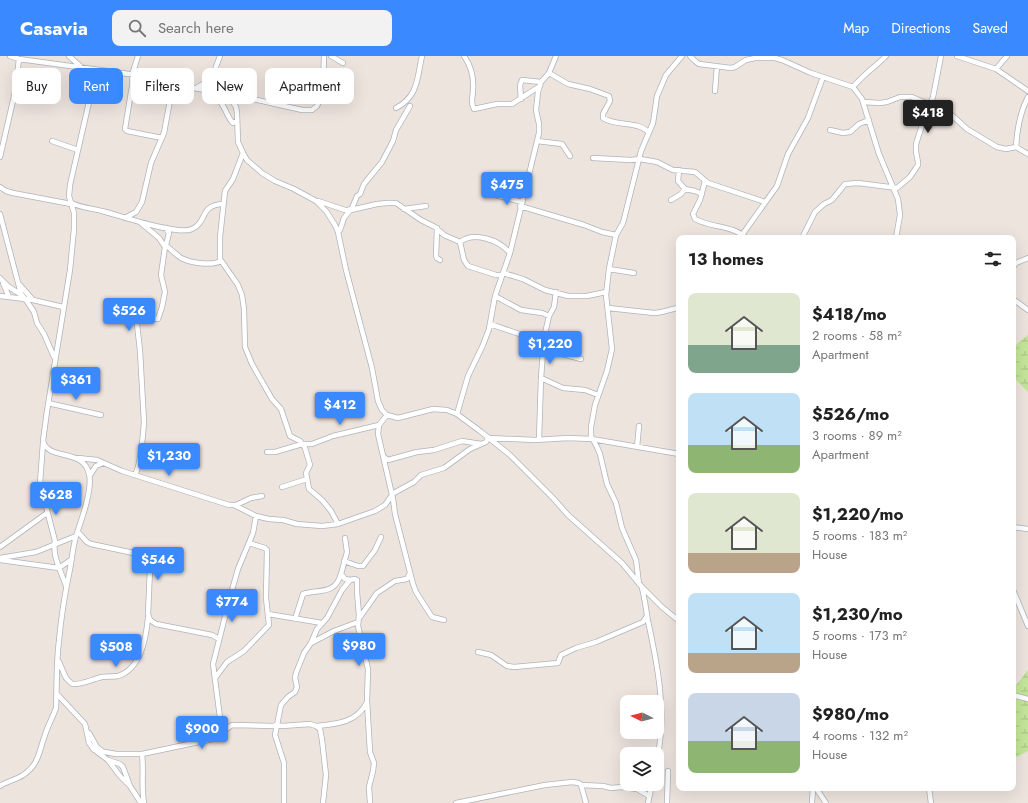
<!DOCTYPE html>
<html lang="en">
<head>
<meta charset="utf-8">
<style>
	:root { --surface:#fff; --page:#f2f2f2; --text:#222; --muted:#767676; --accent:#3b89ff }
	body { margin:0; font-family:Jost,sans-serif; background:var(--page); color:var(--text); height:100vh; display:flex; flex-direction:column; font-size:15px; white-space:nowrap }
	* { box-sizing:border-box; margin:0 }
	p { font-size:13px; color:var(--muted) }
	.icon { flex:none; width:22px; height:22px; fill:none; stroke:currentColor; stroke-width:2; stroke-linecap:round; stroke-linejoin:round }
	.map { position:relative; flex:1; overflow:hidden }
	.details { position:absolute; left:676px; top:179px; width:340px; height:556px; display:flex; flex-direction:column; background:var(--surface); border-radius:8px; box-shadow:0 4px 16px #0002 }
	.details>* { flex:none }
	.hud { position:absolute; left:12px; top:12px; width:380px; height:36px; display:flex; gap:8px }
	.needle { width:26px; rotate:276deg }
	.fabs { position:absolute; left:620px; top:639px; display:grid; gap:8px }
	.fabs a { display:grid; place-items:center; width:44px; height:44px; border-radius:8px; background:var(--surface); box-shadow:0 4px 16px #0002; font-size:20px }
	.price { position:absolute; translate:-50% -34px; padding:0 9px; border-radius:4px; background:var(--accent); color:#fff; font-size:13px; line-height:26px; filter:drop-shadow(0 1px 2px #0008) }
	.price::after { content:''; position:absolute; left:50%; top:24px; width:12px; height:9px; margin-left:-6px; background:inherit; clip-path:polygon(0 0,100% 0,50% 100%) }
	.price.on { background:#222; color:#fff }
	ul { padding:0; list-style:none }
	li { display:flex; align-items:center; gap:12px; height:100px; padding:0 12px }
	li span { display:grid; place-items:center; flex:none; width:112px; height:80px; border-radius:8px; color:#555 }
	li>.icon { margin-inline-start:auto }
	span .icon { width:48px; height:48px; fill:#fffc; stroke-width:1 }
	li b { font-size:17px }
	h2 { display:flex; justify-content:space-between; align-items:center; height:48px; padding:0 12px; font-size:17px }
	.pill { padding:0 14px; border-radius:8px; background:var(--surface); box-shadow:0 4px 16px #0002; font-size:14px; line-height:36px }
	.pill.on { background:var(--accent); color:#fff }
	header { display:flex; align-items:center; gap:24px; box-sizing:border-box; height:56px; padding:0 20px; background:var(--accent); color:#fff }
	header strong { font-size:19px }
	nav { display:flex; gap:22px; margin-inline-start:auto; font-size:14px }
	.search { width:280px; height:36px; background:var(--page); display:flex; align-items:center; gap:10px; box-sizing:border-box; padding:0 14px; border-radius:8px; color:var(--muted); font-size:15px }
	.map>svg:first-child { display:block }
</style>
</head>
<body>
<header>
<strong>Casavia</strong>
<div class="search"><svg class="icon" aria-label="search" viewBox="0 0 24 24"><circle cx="10" cy="10" r="6"/><path d="M15 15l6 6"/></svg>Search here</div>
<nav><a>Map</a><a>Directions</a><a>Saved</a></nav>
</header>
<div class="map">
<svg width="1028" height="747" viewBox="0 0 1028 747">
	<defs>
		<pattern id="wetland-marsh" width="20" height="14" patternUnits="userSpaceOnUse"><rect width="20" height="14" fill="#c4e69a"/><path d="M1 5h8M5 5V1M11 12h8M15 12V8" fill="none" stroke="#a9c585"/></pattern>
	</defs>
	<rect width="100%" height="100%" fill="#eee4de"/>
	<path fill="url(#wetland-marsh)" d="M1028,279V336L1013,321V291Z
		M1028,614V695L1013,703V633Z"/>
	<g fill="none" stroke-linecap="round" stroke-linejoin="round">
		<g stroke="#aeb4bc" stroke-width="6">
			<path id="street" d="M10,0L19,3L151,21L173,28L215,36L231,43L236,51L237,57L238,86L243,97L247,104L262,117L275,125L294,133L316,145L326,155L335,169L338,176L346,214L372,312L378,345L382,354L387,359L398,362L433,353L447,354L457,358L480,375L510,399L553,442L568,459L622,507L642,531L662,551L679,565
				M69,0L80,10
				M138,0L132,19V30L125,73L127,75L162,82
				M331,0L343,7
				M464,0C471,10 474,22 473,34C473,41 470,47 474,53L497,48H512L540,30
				M690,0L695,5L699,8L731,12L735,11L746,4L755,2H775L782,4L811,17L853,31L862,43L879,98L898,143L900,159L896,182
				M957,0L996,13L1028,35
				M996,13L1007,0
				M549,17L568,28L590,33L609,40L610,45L603,58V62C617,71 638,64 649,77
				M853,31C863,19 875,11 886,0
				M196,32L203,28L214,16
				M715,35L717,10
				M215,36C209,25 216,11 220,0
				M216,36C216,43 220,44 223,50C227,56 228,62 233,67L237,65
				M227,40L253,43L302,54H312L317,50L322,38L323,30L324,0
				M521,43L520,29L522,24L541,26
				M863,46L880,47L887,46L900,41H912L930,49L945,53L967,73L997,91L1006,93L1016,91L1028,98
				M396,52C419,40 417,21 422,0
				M830,74L843,77L850,76L859,68L869,64
				M52,85L78,94
				M537,85L562,88L570,100
				M1016,91C1017,74 1020,56 1028,41
				M243,97L233,123L225,135L220,181V203L238,229L242,239L244,253L245,291L252,308L272,343L281,353L290,380L300,385L305,392L310,409L306,417L309,433L322,444L331,455L338,468
				M0,101L15,36L19,3
				M593,102L631,104L640,103L657,106L673,114L695,116L708,127L765,146
				M679,114L678,125L685,133
				M705,125L700,144L693,158L695,163C711,172 733,169 746,182
				M0,131L6,135L13,137L71,148
				M495,139L522,146
				M671,144L681,138L685,133L695,135L702,138
				M318,145L345,154H348L352,152
				M70,146C79,152 92,152 102,155C119,159 178,180 192,173C208,166 199,149 223,148
				M520,150L584,169L602,176L616,179
				M404,153L426,150
				M351,154L377,148L387,147H396L421,164L435,171L444,179L460,186
				M0,158L21,238L26,244L34,256L37,267L44,278L54,301
				M125,162L136,156L142,146L151,107L164,77L173,28
				M165,172L169,177L166,189
				M437,172L436,200L437,202L440,204
				M338,176L340,174L344,162L352,152L357,140L360,138L364,128L382,106L393,85L396,74L410,50
				M742,179L777,130L788,98L808,62L823,21
				M802,182L815,156L824,148L832,144L845,128L858,127L897,132L910,121L918,109V106L916,96V88L922,69L933,41L941,0
				M460,186L464,204L468,210L496,219H502
				M460,186C474,175 499,184 510,197
				M164,188C170,192 175,198 181,202C191,207 211,210 221,205
				M1013,211L1016,207L1028,202
				M609,213L634,217
				M503,217L523,223L545,234L568,240H587L606,236
				M0,222L9,231L20,238
				M3,227L9,241
				M19,228L33,244
				M0,240L33,244L63,251
				M495,240L521,254L542,257L549,260
				M1013,243L1028,254
				M608,252L654,257C663,257 670,253 679,252
				M490,268L543,286
				M544,293L581,303
				M541,322L563,332L585,334L598,339
				M48,347L101,359
				M457,358L468,320L483,289L489,273L495,240L510,197L539,77V68L536,54L538,36L541,26L549,17L556,0
				M387,359L379,369L378,378L393,443L395,458L413,528L416,536L432,561L444,564
				M539,383L541,322L544,282L549,260L554,251L556,236
				M43,387L40,427L55,485C52,500 61,515 66,530
				M637,391L639,370
				M267,396H275L302,388H312L333,380L379,369
				M384,401L388,404L417,396L434,394L462,385L481,388
				M78,402L97,404L122,415L229,449H236L251,442L262,440
				M90,419L96,410L103,407
				M135,419C141,408 143,379 144,366L140,295L136,259L137,257H141L146,262L158,263L162,251L165,236L161,219L165,191L159,182L141,167
				M282,431L307,423
				M392,438L414,426L421,419L444,412L470,393L486,386L488,382L535,384L568,382L592,383L679,398
				M234,449L256,460L269,463L283,464L297,468L322,470L338,468L375,455L385,449L392,439
				M1013,471L1028,473
				M78,476L87,486L91,488L143,499C148,503 149,507 150,513L148,558L150,564L156,568L212,579L219,583
				M345,482L347,496L341,518L345,523L350,524L355,523L357,524V536L359,559L358,570L368,613L367,645L370,696L374,707L373,715L369,731L370,747
				M0,491L47,457
				M0,502L36,496L76,480
				M0,504L59,512L72,503
				M344,505L358,510H363L375,494L381,481
				M639,528L636,504L622,472L616,447L607,428L600,398L597,391L591,380V371L595,349L607,315L612,293L606,239L609,213L616,179L623,167L641,95L653,67L657,40L666,19L682,0
				M642,532C645,543 646,554 648,565C658,611 667,657 657,704
				M1013,534L1028,570
				M268,558L322,567
				M360,561L377,537L395,525L407,523L410,517
				M295,563L303,538C320,533 335,539 341,518
				M311,587L334,575L358,566
				M478,596L491,599L507,610L514,611L558,607L561,599L576,592L596,586L643,566L647,560
				M59,606L66,622L72,628C83,629 92,623 102,621C107,620 113,621 118,620C141,613 146,582 148,562
				M215,622L227,606L244,595L269,569L266,542L267,494L265,492L249,487
				M57,638L85,668L89,687L94,694L116,698H142L213,683L232,669L273,670L276,669L282,670L310,668L316,670L320,673L322,684L326,719L323,747
				M1013,639L1028,643
				M316,670C336,668 357,667 367,646
				M89,677L97,691L102,695
				M222,677L213,608L230,541L238,513L253,477L256,460
				M96,695L108,704L120,708L123,711L130,730L141,747
				M142,698C144,714 141,730 144,747
				M108,704L120,720L129,729
				M581,729L603,730L611,732L622,731L637,733L649,740
				M0,730C7,725 16,724 23,719C39,709 39,695 45,679C48,669 53,661 56,652C57,630 56,607 59,585C61,561 65,537 70,513C72,502 73,491 76,480C81,465 93,433 89,418C84,392 48,405 43,385L47,355L70,214L74,173V157L69,140L70,129L92,33L94,14
				M816,732L826,747
				M929,732L931,747
				M284,747V707L275,679L281,649L288,641L295,636L297,631L295,622L296,617L304,597L311,587L317,573L327,562L342,534L350,524
				M456,747L545,729L572,726L579,727L581,729L586,747
				M648,747L652,728
				M667,747L668,715
				M812,747L813,732"/>
		</g>
		<use href="#street" stroke="#fff" stroke-width="4.5"/>
	</g>
</svg>
<div class="fabs">
<a><svg class="needle" viewBox="-14 -14 28 28"><path d="M0-13l5 13h-10z" fill="#e53935"/><path d="M0 13l5-13h-10z" fill="#767676"/></svg></a>
<a><svg class="icon" aria-label="layers" viewBox="0 0 24 24"><path d="M12 4l9 5-9 5-9-5zM3 14l9 5 9-5"/></svg></a>
</div>
<b class="price on" style="left:928px;top:78px">$418</b>
<b class="price" style="left:507px;top:150px">$475</b>
<b class="price" style="left:129px;top:276px">$526</b>
<b class="price" style="left:550px;top:309px">$1,220</b>
<b class="price" style="left:76px;top:345px">$361</b>
<b class="price" style="left:340px;top:370px">$412</b>
<b class="price" style="left:169px;top:421px">$1,230</b>
<b class="price" style="left:56px;top:460px">$628</b>
<b class="price" style="left:158px;top:525px">$546</b>
<b class="price" style="left:232px;top:567px">$774</b>
<b class="price" style="left:359px;top:611px">$980</b>
<b class="price" style="left:116px;top:612px">$508</b>
<b class="price" style="left:202px;top:694px">$900</b>
<div class="hud">
<a class="pill">Buy</a>
<a class="pill on">Rent</a>
<a class="pill">Filters</a>
<a class="pill">New</a>
<a class="pill">Apartment</a>
</div>
<section class="details">
<h2>13 homes<svg class="icon" aria-label="filters" viewBox="0 0 24 24"><path d="M4 7h16M4 17h16"/><circle cx="9" cy="7" r="2"/><circle cx="15" cy="17" r="2"/></svg></h2>
<ul>
<li><span style="background:linear-gradient(#dfe7d0 65%,#7fa58c 0)"><svg class="icon" aria-label="home" viewBox="0 0 24 24"><path d="M3 11l9-7 9 7M6 9v11h12V9"/></svg></span><div><b>$418/mo</b><p>2 rooms · 58 m²</p><p>Apartment</p></div></li>
<li><span style="background:linear-gradient(#bfe0f5 65%,#8fb573 0)"><svg class="icon" aria-label="home" viewBox="0 0 24 24"><path d="M3 11l9-7 9 7M6 9v11h12V9"/></svg></span><div><b>$526/mo</b><p>3 rooms · 89 m²</p><p>Apartment</p></div></li>
<li><span style="background:linear-gradient(#dfe7d0 75%,#b9a48a 0)"><svg class="icon" aria-label="home" viewBox="0 0 24 24"><path d="M3 11l9-7 9 7M6 9v11h12V9"/></svg></span><div><b>$1,220/mo</b><p>5 rooms · 183 m²</p><p>House</p></div></li>
<li><span style="background:linear-gradient(#bfe0f5 75%,#b9a48a 0)"><svg class="icon" aria-label="home" viewBox="0 0 24 24"><path d="M3 11l9-7 9 7M6 9v11h12V9"/></svg></span><div><b>$1,230/mo</b><p>5 rooms · 173 m²</p><p>House</p></div></li>
<li><span style="background:linear-gradient(#c9d6e8 60%,#8fb573 0)"><svg class="icon" aria-label="home" viewBox="0 0 24 24"><path d="M3 11l9-7 9 7M6 9v11h12V9"/></svg></span><div><b>$980/mo</b><p>4 rooms · 132 m²</p><p>House</p></div></li>
</ul>
</section>
</div>
</body>
</html>
